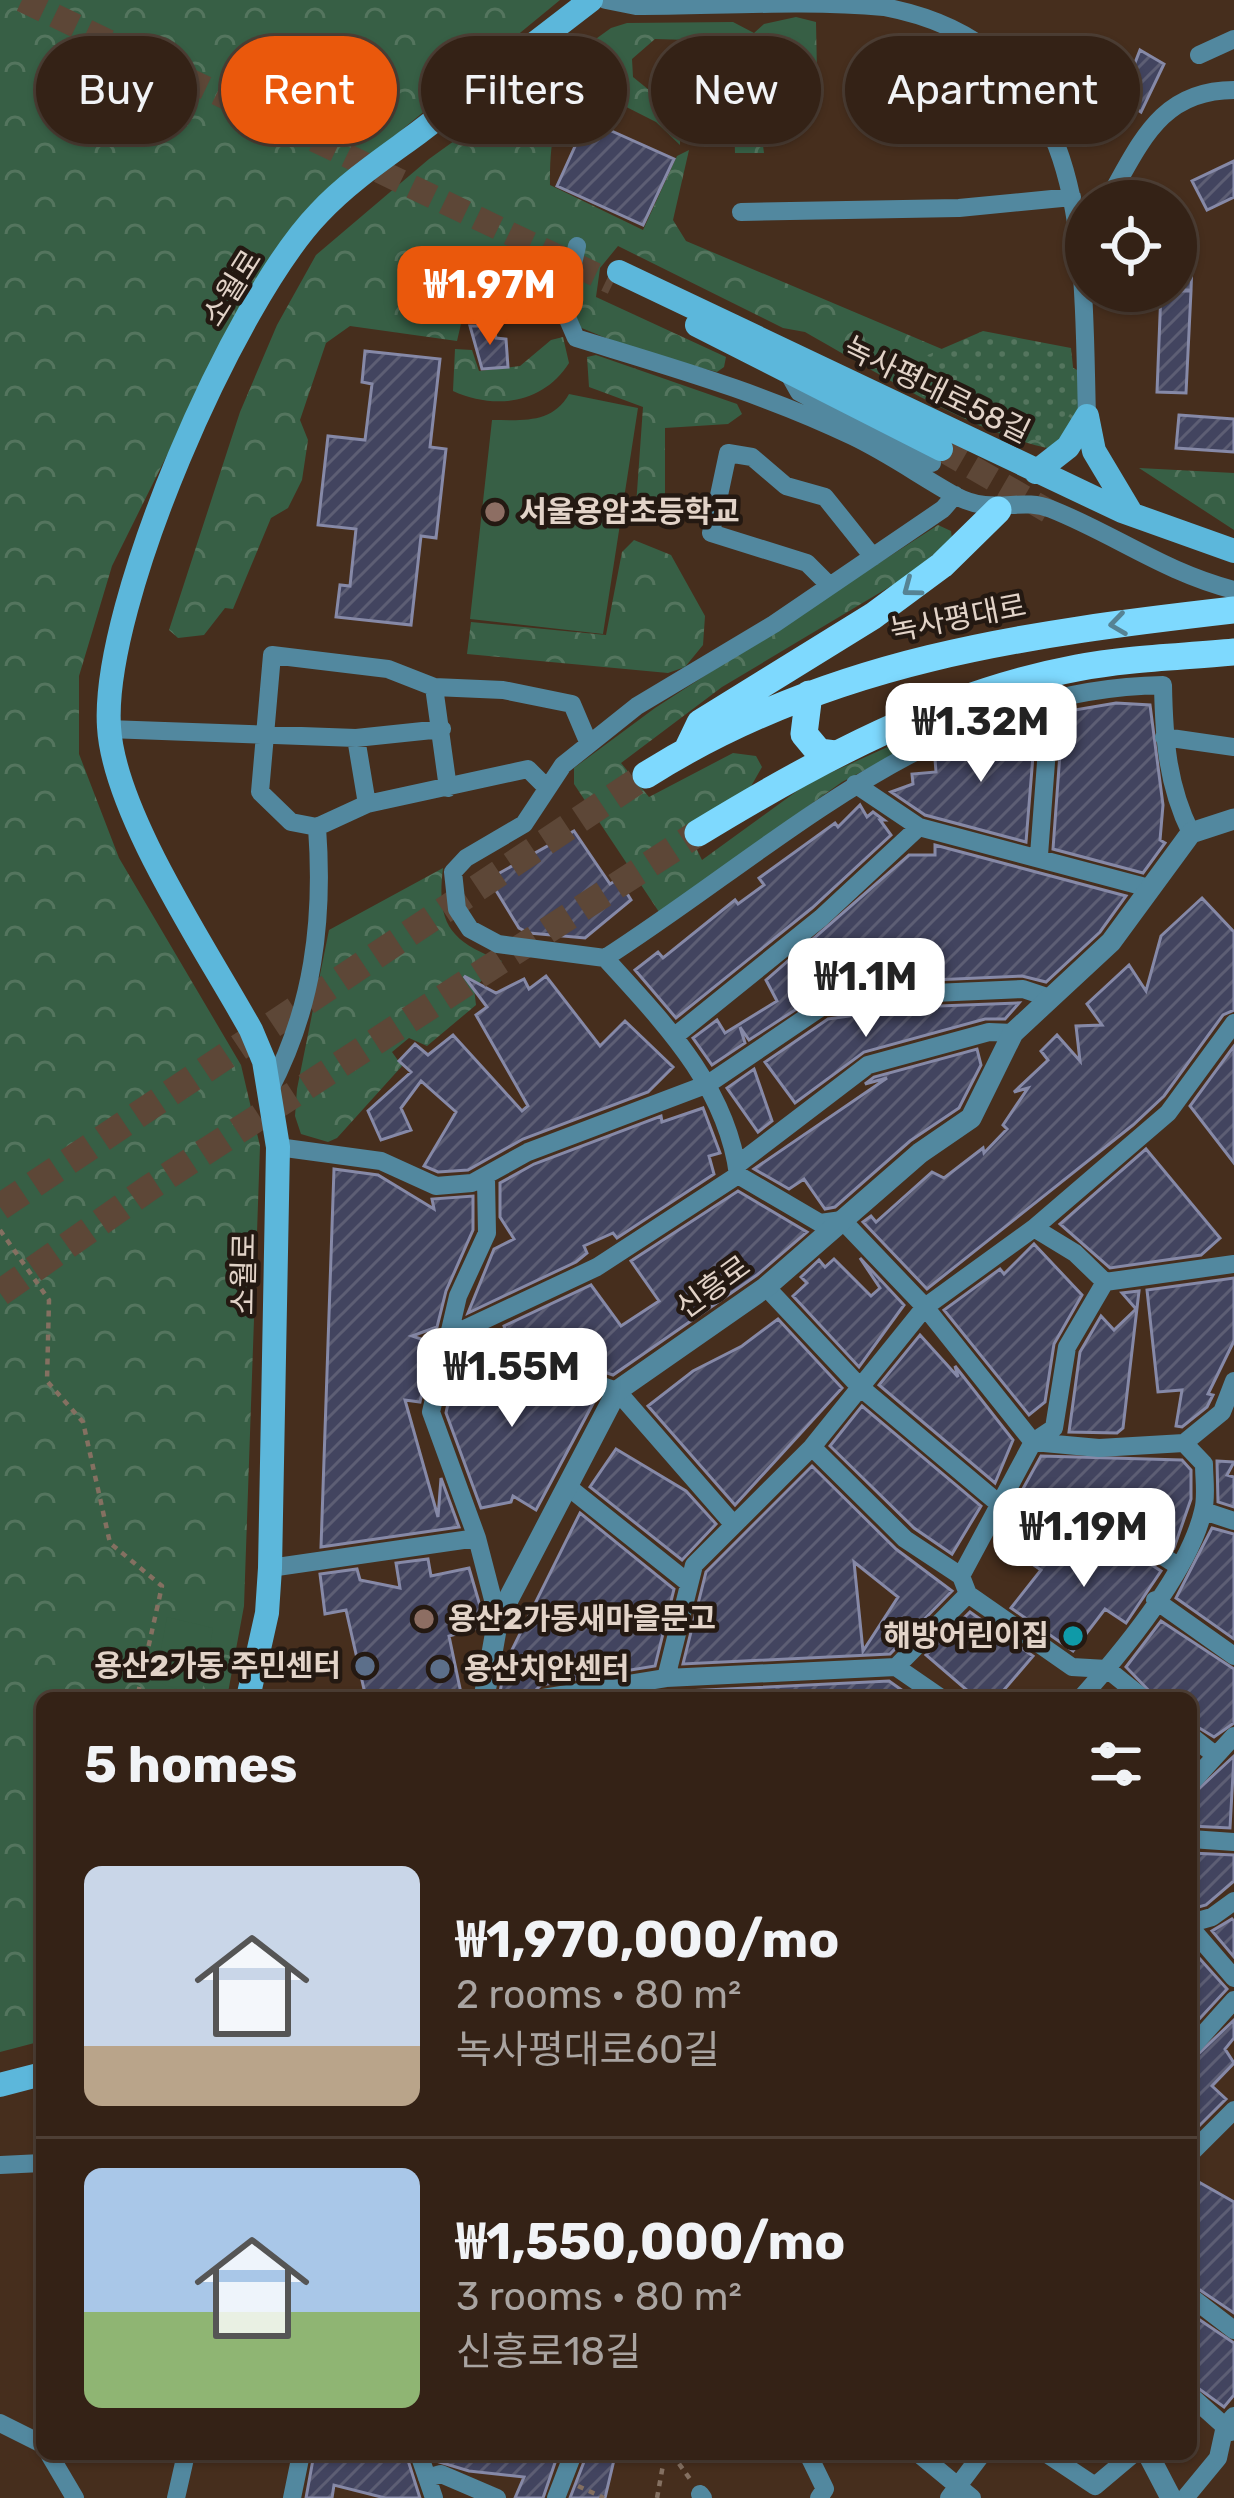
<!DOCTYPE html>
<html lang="en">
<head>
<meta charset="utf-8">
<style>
	:root { --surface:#342216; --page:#3c2a1f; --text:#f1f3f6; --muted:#a9a4a1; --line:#4e3f35; --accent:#ea580c }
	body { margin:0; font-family:Rubik,"Noto Sans KR",sans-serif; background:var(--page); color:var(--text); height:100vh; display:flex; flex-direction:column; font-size:45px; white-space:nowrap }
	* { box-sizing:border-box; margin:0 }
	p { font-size:39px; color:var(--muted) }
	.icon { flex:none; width:66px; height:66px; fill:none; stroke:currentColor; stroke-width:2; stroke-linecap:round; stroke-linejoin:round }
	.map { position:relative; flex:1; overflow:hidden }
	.details { position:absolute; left:36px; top:1692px; width:1161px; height:768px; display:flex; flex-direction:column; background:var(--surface); border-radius:18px; box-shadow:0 3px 9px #0004,0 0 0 3px var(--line) }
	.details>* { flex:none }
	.banner { position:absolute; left:36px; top:36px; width:1164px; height:108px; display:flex; gap:24px }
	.fabs { position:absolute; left:1065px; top:180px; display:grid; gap:24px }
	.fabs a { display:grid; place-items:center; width:132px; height:132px; border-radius:50%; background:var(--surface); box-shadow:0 3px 9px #0004,0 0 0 3px var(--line); font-size:60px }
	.price { position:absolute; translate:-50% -102px; padding:0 27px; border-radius:24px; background:#fff; color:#222; font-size:39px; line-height:78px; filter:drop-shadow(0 3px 6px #0008) }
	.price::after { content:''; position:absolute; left:50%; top:72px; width:36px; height:27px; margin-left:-18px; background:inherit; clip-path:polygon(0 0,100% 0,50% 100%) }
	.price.active { background:var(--accent); color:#fff }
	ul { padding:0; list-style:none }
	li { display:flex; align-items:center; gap:36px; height:300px; padding:0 48px }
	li+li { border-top:3px solid var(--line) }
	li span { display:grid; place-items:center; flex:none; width:336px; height:240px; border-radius:18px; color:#555 }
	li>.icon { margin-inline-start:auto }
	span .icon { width:144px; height:144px; fill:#fffc; stroke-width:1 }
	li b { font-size:51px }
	h2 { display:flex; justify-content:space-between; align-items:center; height:144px; padding:0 48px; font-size:51px }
	.tag { padding:0 42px; border-radius:54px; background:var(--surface); box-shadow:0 3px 9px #0004,0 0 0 3px var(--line); font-size:42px; line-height:108px }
	.tag.active { background:var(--accent); color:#fff }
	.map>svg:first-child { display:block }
</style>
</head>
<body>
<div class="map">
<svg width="1234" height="2498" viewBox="0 0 1234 2498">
	<defs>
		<pattern id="forest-crowns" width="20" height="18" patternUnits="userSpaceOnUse" patternTransform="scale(3)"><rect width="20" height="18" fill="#375f45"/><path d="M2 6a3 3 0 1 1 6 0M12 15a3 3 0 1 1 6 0" fill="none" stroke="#54755e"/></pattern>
		<pattern id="park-dots" width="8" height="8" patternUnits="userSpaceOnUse" patternTransform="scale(3)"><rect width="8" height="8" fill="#375f45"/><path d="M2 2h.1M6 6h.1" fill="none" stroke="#54755e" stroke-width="1.8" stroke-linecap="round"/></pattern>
		<pattern id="building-hatch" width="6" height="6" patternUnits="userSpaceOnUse" patternTransform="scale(3)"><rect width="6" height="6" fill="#42445f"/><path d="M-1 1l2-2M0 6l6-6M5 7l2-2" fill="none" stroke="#5d5e74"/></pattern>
	</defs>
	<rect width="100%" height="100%" fill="#462e1d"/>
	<path fill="url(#forest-crowns)" d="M0,0H560L326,192L233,322L112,566L79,676V754L119,858L241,1065L260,1146L244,1606L227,1698H42V2041L0,2052Z
		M796,17L816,22L817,74L764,63L754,80L764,153H735L732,48L724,41L655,39L632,59L633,77L649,90L680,93V145L656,122L581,84C552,113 550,145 550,185L643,230L677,156L689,150L673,220L686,241L956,355L1062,362L1079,371V413L1054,449C981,438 871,369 805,332L783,328L618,246L600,268L596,297L726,357L724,367L717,372L640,352L550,315L531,317L503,300L474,303L463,315L457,341L350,326L326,343L300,420L308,440L302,480L288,508L271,518L233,609L225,608L204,635L178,638L169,630L240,412L277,325L316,255L429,159L611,28L627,23L733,22L754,33L764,24Z
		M563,337L569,363C543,404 495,410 453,391L455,349L472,350L479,371L520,366L551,340Z
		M596,355L737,404L742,414L728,424L665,428V501L636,506L643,407L589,387L587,357Z
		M1139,468L1234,473V530Z
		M938,525L951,531L952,539L906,577L722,687L621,763L649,797L733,753L756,756L762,767L750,788L685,826L702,860L808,783L936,725L952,721L950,725L842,782L659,912L574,784V768L655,708Z
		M634,540L671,555L705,616L703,645L685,667L668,673L467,654L471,622L606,635L622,552Z
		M443,868C436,925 451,942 502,961L474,988L476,1005L427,1046L409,1038L392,1052L402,1066L337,1138L328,1142L301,1134L295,1116L297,1089L329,930Z"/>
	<path fill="url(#park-dots)" d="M983,331L1071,348L1077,405L1046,445L893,370Z"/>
	<path fill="#375f45" d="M569,394L638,408L603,634L470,619L492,420C523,420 552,424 569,394Z
		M167,1617L213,1628L201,1698L155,1681Z"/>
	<path fill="url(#building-hatch)" stroke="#8689a7" stroke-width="3" fill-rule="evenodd" d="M1140,50L1164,64L1141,112L1121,99Z
		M587,120L674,159L643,225L557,186Z
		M1234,161V197L1207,210L1192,181Z
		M1176,235L1193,236L1191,290H1176Z
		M1161,291H1191L1186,393L1157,392Z
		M470,326H494L496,338L506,339L508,367L482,369Z
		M365,351L440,359L430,447L446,449L436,538L421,536L411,625L336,617L340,585L350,586L356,529L318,525L328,436L365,440L372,384L362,382Z
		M1179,415L1234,419V452L1176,448Z
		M1116,703L1150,705L1163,805L1160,840L1165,843L1143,873L1053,849L1063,712Z
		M1036,719L1026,842L925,815L891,792L913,784L912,774L936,772L935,759H948L946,752L1004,741L1002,729Z
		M860,805L867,817L873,812L884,820H880L891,835L812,908L676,1018L635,970L658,952L663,958L735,900L738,904L764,885L759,878L835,823L838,827Z
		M574,831L610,884L618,879L631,900L585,938L529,933L519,928L489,879Z
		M935,845L1126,896L1100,932L1046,982L1022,976L910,981L821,993L749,1040L740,1027L745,1043L712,1065L693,1038L717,1020L725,1033L777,1001L766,980L909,855H935Z
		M1202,898L1234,932V1010L1223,1015L1164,1096L1133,1125L927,1289L863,1222L871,1216L876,1222L932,1172L944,1178L983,1148L984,1153L1007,1129L1003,1125L1028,1088L1014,1092L1048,1060L1041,1051L1057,1035L1080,1061L1076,1026L1102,1025L1087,1004L1129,965L1146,991L1161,936Z
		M464,976L496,993L524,979L529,989L546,976L600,1046L625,1021L673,1067L648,1092L523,1139L468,1170L438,1172L424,1166L456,1112L421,1081L401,1108L411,1130L381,1140L368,1111L411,1072L399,1061L415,1044L428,1055L453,1035L522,1111L528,1106L476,1015L487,1007Z
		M1019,1003L1005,1019H985L864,1052L795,1103L765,1062L828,1019L912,1007Z
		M1234,1046V1163L1190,1106Z
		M977,1049L981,1065L959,1108L910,1141L835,1207L825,1209L804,1179L789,1189L754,1169L887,1078L865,1084L874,1077Z
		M754,1069L772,1121L758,1132L727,1088Z
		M703,1108L720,1153L709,1156L714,1174L617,1238L613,1233L584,1246L587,1253L576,1262L468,1313L494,1249L514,1239L500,1217V1183L534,1164L661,1116L662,1122Z
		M1146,1149L1220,1238L1201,1255L1110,1268L1060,1224Z
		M334,1169L378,1175L434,1209L432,1199L473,1196V1230L446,1291L437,1327L412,1336L433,1343L420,1402L405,1400L438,1517L441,1478L459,1527L321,1547Z
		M738,1191L807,1232L757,1275L613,1375L508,1340L504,1326L591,1285L621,1326L659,1301L631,1261Z
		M1034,1244L1082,1295L1054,1344L1045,1402L1029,1415L944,1310L1000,1269L1004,1274Z
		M860,1258L904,1305L859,1367L793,1296L807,1283L801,1277L819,1260L825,1267L834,1259L871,1296L880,1288Z
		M1234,1278V1341L1208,1394L1213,1395L1207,1407L1182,1427L1176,1426L1182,1390L1158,1392L1147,1290Z
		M1139,1291L1123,1428L1117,1433L1069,1432L1080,1352L1101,1316L1114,1330L1136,1309L1122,1293Z
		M778,1319L842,1388L735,1505L648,1406L693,1371L742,1346Z
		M920,1335L958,1377L955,1366L1013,1440L995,1483L879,1385Z
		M459,1352L596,1398L536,1510L513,1496L511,1502L481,1508L446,1413Z
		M862,1406L981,1506L952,1554L914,1528L830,1446Z
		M616,1449L686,1491L716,1524L682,1560L590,1487Z
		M1041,1456L1182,1460L1191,1470V1499L1174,1548L1106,1505L1094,1509L1075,1534L1019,1496Z
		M1217,1461L1234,1462L1227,1475L1234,1477V1507L1218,1502Z
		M812,1466L896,1549L952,1591L890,1654L683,1664L706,1572ZM854,1562L898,1597L863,1651Z
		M580,1513L674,1589L655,1666L541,1685L528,1698H499L505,1664Z
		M1212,1528L1234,1534V1639L1176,1598Z
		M1107,1536L1161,1571L1126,1623L1105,1609L1073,1651L1011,1608L1041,1570L1028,1561L1040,1543L1078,1565Z
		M428,1559L431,1576L469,1568L483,1616L481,1627L449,1636L462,1698H366L346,1610L325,1614L320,1574L357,1569L360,1580L400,1588L396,1563Z
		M970,1612L1033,1656L997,1698H976L926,1655Z
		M1161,1621L1234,1669V1723L1214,1737L1191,1723V1698H1156L1126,1667Z
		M889,1681L913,1698H667L665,1692Z
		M1234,1756L1230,1828L1191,1826V1796Z
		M1191,1853L1234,1855V1881L1206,1905L1191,1909Z
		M1232,1919L1234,1921V1957L1212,1931Z
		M1191,1949L1227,1989L1191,2028Z
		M1234,2020V2038L1225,2049L1234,2063L1212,2086L1226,2099L1191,2134V2061Z
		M1197,2181L1234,2202V2313L1191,2284V2192Z
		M1191,2314L1234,2343V2395L1224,2407L1191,2383Z
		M314,2454H406L420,2498H385L334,2485L332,2498H306Z
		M433,2454H558L543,2498H515L524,2477L469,2471L436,2461Z
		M587,2454L614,2460L605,2498H570Z"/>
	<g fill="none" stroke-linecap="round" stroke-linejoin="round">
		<path stroke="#5d4737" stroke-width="24" stroke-dasharray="24 12" stroke-linecap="butt" d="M22,0L613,283
			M941,449L1048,511"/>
		<path stroke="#5d4737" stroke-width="27" stroke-dasharray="27 14" stroke-linecap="butt" d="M0,1207L646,775
			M0,1293L149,1188L698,833"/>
		<path stroke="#847061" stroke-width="4.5" stroke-dasharray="6 6" stroke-linecap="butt" d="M0,1230L49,1300L47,1381L83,1422L110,1543L162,1586L137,1698
			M310,1698H317
			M672,2454L690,2479
			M578,2486L604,2498
			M657,2498L665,2454"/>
		<path stroke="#52889f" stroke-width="18" d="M606,0L636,6C716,6 805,0 884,7C1095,47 1082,248 1087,416
			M1199,55L1234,39
			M1107,201C1140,145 1159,90 1234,90
			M741,212L959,208L1072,197
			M577,246L563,308L576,338C670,367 763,393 852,436C888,453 920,476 954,495C994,517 1019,496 1051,509C1116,535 1164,572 1234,590
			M790,376L799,392L932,463
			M955,495L943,509L774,624L637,706L563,765L524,824L466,858L453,872L457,909L470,929L498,944L605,958C662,1021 727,1086 738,1175L820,1223L842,1220L925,1307L1033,1442L1099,1448L1184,1443
			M829,585L807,563L711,533L728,453L752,457L786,486L825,497L873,557
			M108,729L356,738L442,729
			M1164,737L1234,747
			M356,738L367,804
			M855,784L919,827L1149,888
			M448,788L434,687L503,690L572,704L589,744
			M317,827L291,822L260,792L272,655L388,669L434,687
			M1039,855L1051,696
			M605,958C785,842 935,689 1163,685C1164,738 1167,785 1191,833
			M675,1036L821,918L919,827
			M269,1091C313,1008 324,921 317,827L367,804L528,769L547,788
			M278,1147L381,1161L436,1186L472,1183L528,1152L708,1084L823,1006L911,994L1023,989L1050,998
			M737,1165L868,1065L989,1032L1013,1033
			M486,1179L487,1233L458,1296L431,1412L477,1538L498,1619
			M1034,1228L1075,1253L1105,1282
			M766,1287L860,1387L998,1503
			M452,1335L617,1391L734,1525
			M452,1335L597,1267L738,1175
			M812,1447L905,1539L961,1576
			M567,1486L686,1581
			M1000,1499L1078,1552L1104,1518L1178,1566
			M1204,1511L1234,1521
			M270,1568L477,1538
			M968,1594L1072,1667L1107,1669L1143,1698
			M1155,1600L1234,1656
			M896,1667L968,1594L961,1576L1033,1442L1054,1428L1067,1347L1105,1282L1234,1264
			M666,1678L694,1565L812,1447L925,1307L1034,1228L1168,1113L1234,1023
			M543,1698L666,1678L896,1667L941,1698
			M1081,1698C1122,1652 1189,1572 1203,1511C1207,1497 1204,1479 1204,1464L1184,1443L1222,1412L1234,1381
			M1191,1736L1215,1755
			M1191,1783L1234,1736
			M1191,1839L1234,1842
			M1191,1923L1212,1917L1234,1901
			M1191,1928L1234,1978
			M1191,2048L1234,2000
			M1191,2153L1234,2110
			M0,2165L42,2163
			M1191,2297L1234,2330
			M1191,2396L1231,2432
			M0,2423L42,2444
			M49,2454L75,2498
			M419,2454L434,2498
			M808,2454L825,2489L819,2498
			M919,2454L972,2498
			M1047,2454L1095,2486L1133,2454
			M427,2478L441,2474L497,2498
			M700,2494L703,2498
			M176,2498L186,2454
			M292,2498L301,2454
			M556,2498L573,2454
			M949,2498L982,2454
			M1185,2498L1218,2458L1225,2426L1234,2416"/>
		<path stroke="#52889f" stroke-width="21" d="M484,1698L498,1619L617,1391L766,1287L920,1153L971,1118L1013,1033L1111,942L1191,833L1234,819
			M1148,2454L1171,2498"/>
		<path stroke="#5cb7db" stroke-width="24" d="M619,272L1122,511L1234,551
			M697,325L941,449
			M1036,472L1068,447L1087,416L1094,451L1131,513
			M248,1698L267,1613L270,1568L278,1147L264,1061L251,1030C208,952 114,814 109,727C101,605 234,301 319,213C348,182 384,158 418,133C476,89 533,44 591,0
			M0,2085L42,2074"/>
		<path stroke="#7ed9fe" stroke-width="27" d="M809,694L804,734L819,752L835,754
			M688,748L700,723L873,616L942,565L998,510
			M646,775C828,660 1025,634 1234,610
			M698,833C816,761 939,694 1077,668C1128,658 1182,657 1234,652"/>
	</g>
	<defs><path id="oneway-chevron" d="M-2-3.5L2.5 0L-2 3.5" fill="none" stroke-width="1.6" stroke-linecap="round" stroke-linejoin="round" transform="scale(3)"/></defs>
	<g stroke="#568394">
		<use href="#oneway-chevron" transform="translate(911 588) rotate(143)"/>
		<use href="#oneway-chevron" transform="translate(1118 624) rotate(172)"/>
	</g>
	<g fill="#8d6e63" stroke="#241912" stroke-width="4.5">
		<circle cx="495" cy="512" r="12"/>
		<circle cx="424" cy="1619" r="12"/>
	</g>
	<circle fill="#0f9aa8" stroke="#241912" stroke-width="4.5" cx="1073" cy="1636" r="12"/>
	<g fill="#5c6f8a" stroke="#241912" stroke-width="4.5">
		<circle cx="365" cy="1666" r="12"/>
		<circle cx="440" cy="1669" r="12"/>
	</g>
	<g text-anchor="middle" stroke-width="9" stroke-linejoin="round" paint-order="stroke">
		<g font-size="30" fill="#e2d3c8" stroke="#241912">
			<text transform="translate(232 288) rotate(-58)" y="10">소월로</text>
			<text transform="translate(937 390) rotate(26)" y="10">녹사평대로58길</text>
			<text transform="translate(958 618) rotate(-11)" y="10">녹사평대로</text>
			<text transform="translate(244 1274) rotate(-89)" y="10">소월로</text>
			<text transform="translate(713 1287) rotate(-36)" y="10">신흥로</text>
		</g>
		<g font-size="30" font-weight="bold" fill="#e2d3c8" stroke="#241912" text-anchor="start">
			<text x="519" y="522">서울용암초등학교</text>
			<text x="448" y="1629">용산2가동새마을문고</text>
			<text x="1049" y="1646" text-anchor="end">해방어린이집</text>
			<text x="341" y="1676" text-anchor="end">용산2가동 주민센터</text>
			<text x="464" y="1679">용산치안센터</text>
		</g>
	</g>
</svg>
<div class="fabs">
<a><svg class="icon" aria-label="locate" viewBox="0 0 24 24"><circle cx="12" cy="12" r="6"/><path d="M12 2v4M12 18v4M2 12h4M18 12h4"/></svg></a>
</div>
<b class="price active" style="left:490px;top:348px">₩1.97M</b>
<b class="price" style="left:981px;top:785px">₩1.32M</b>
<b class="price" style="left:866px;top:1040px">₩1.1M</b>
<b class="price" style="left:512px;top:1430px">₩1.55M</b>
<b class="price" style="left:1084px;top:1590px">₩1.19M</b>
<div class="banner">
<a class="tag">Buy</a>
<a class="tag active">Rent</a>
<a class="tag">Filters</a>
<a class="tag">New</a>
<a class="tag">Apartment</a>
</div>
<section class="details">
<h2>5 homes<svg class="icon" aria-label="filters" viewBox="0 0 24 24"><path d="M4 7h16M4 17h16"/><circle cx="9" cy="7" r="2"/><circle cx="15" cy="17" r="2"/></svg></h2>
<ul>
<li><span style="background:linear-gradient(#c9d6e8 75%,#b9a48a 0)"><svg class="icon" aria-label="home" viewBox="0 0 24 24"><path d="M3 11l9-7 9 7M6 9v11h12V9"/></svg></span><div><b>₩1,970,000/mo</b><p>2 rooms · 80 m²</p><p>녹사평대로60길</p></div></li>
<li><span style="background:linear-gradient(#a9c7e8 60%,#8fb573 0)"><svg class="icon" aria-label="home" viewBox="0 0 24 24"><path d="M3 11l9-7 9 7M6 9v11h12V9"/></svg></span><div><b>₩1,550,000/mo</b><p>3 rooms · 80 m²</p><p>신흥로18길</p></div></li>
</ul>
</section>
</div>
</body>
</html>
